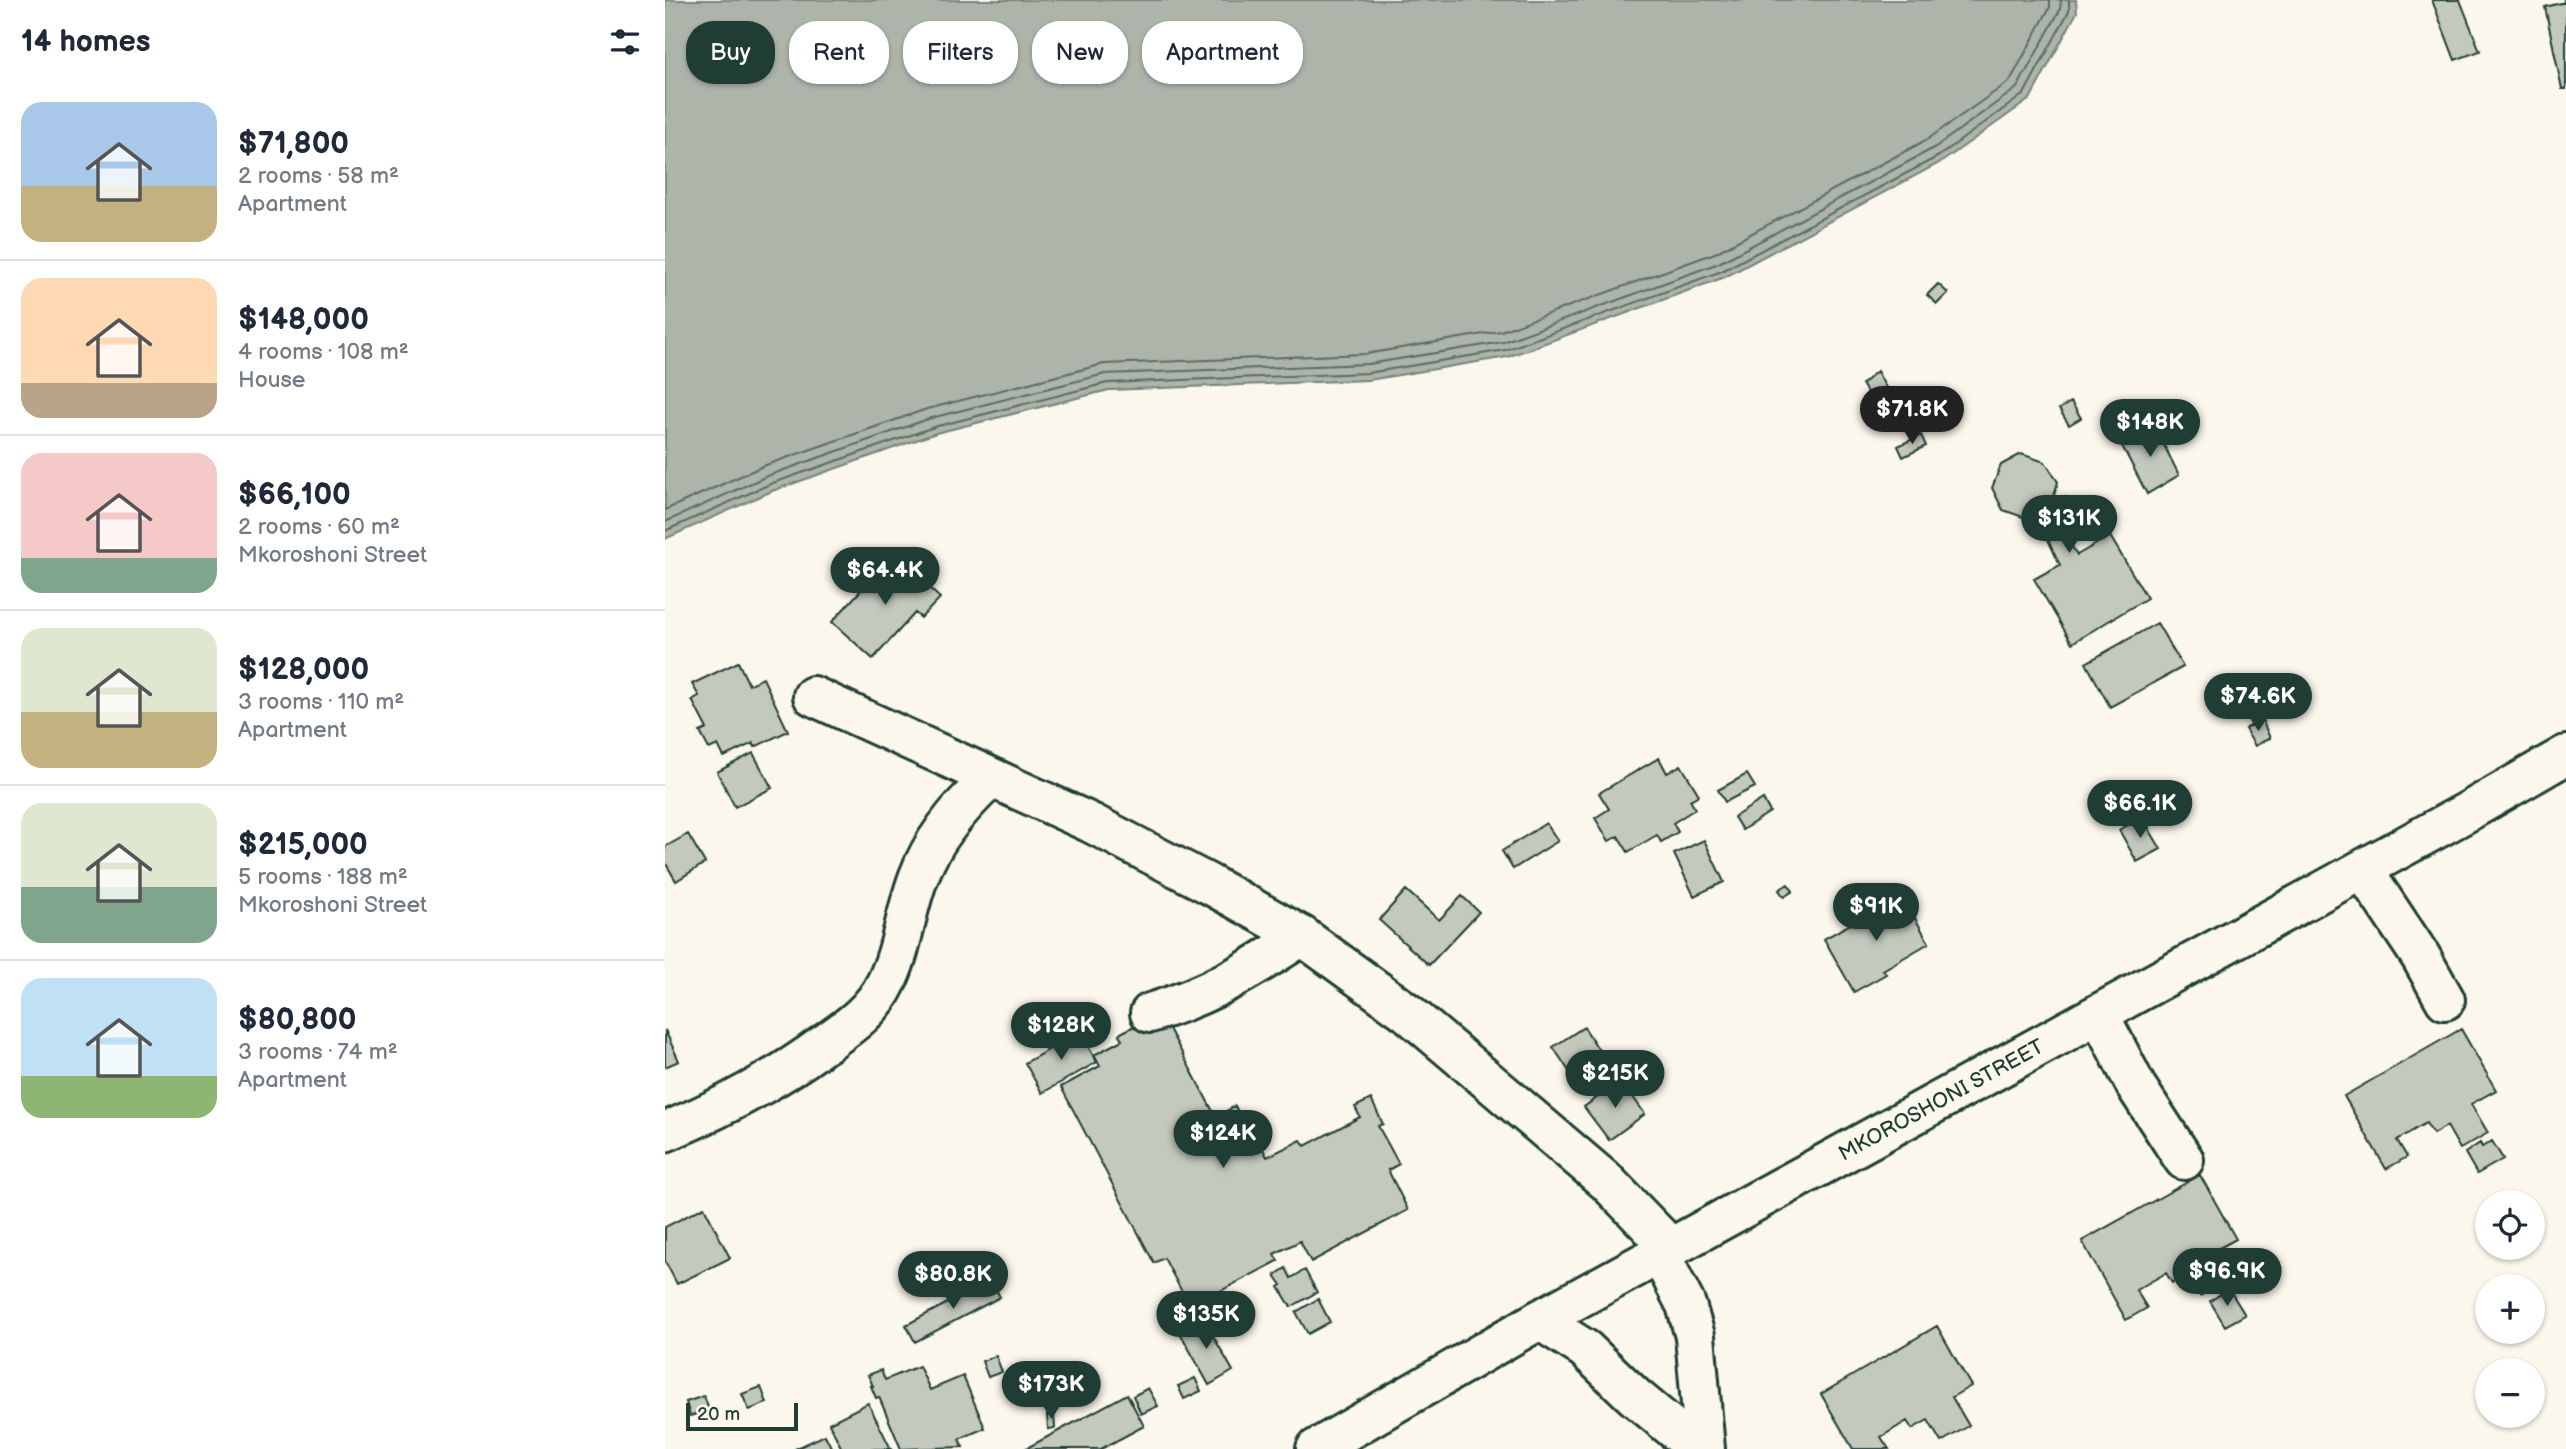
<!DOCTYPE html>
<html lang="en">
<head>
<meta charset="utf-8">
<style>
	:root { --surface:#fff; --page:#f6f6f7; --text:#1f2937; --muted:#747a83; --line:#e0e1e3; --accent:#1f3d34 }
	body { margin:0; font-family:"Balsamiq Sans",sans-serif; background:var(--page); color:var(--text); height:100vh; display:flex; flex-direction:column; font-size:26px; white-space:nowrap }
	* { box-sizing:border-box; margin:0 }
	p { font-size:23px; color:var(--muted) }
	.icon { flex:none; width:38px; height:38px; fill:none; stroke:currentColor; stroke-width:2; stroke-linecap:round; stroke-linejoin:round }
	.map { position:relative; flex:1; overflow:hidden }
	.drawer { display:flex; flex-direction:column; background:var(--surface); width:665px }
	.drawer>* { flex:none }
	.top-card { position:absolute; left:21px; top:21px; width:665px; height:63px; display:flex; gap:14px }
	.controls { position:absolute; left:1810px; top:1190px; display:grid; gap:14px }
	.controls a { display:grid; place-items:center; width:70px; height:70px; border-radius:50%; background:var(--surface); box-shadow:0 2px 5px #0004; font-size:35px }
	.scale { position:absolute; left:21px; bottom:18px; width:112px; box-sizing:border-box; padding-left:7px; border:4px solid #1f3d34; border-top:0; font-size:19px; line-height:24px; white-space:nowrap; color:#1f3d34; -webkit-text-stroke:5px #fbf7ec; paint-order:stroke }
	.price { position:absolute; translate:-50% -60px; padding:0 16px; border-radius:24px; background:var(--accent); color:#fff; font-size:23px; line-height:46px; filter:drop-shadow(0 2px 4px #0008) }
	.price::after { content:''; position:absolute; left:50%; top:42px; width:21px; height:16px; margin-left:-10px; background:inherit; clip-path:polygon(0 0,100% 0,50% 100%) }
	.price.on { background:#222; color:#fff }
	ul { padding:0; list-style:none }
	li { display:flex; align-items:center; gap:21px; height:175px; padding:0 21px }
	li+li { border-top:2px solid var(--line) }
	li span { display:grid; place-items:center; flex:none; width:196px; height:140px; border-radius:21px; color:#555 }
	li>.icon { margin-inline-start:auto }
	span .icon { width:84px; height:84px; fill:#fffc; stroke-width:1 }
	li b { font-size:30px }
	h2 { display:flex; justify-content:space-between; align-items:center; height:84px; padding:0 21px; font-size:30px }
	.chip { padding:0 24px; border-radius:28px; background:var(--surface); box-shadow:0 2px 5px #0004; font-size:24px; line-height:63px }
	.chip.on { background:var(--accent); color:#fff }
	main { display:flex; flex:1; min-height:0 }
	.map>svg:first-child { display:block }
</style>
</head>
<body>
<main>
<section class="drawer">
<h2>14 homes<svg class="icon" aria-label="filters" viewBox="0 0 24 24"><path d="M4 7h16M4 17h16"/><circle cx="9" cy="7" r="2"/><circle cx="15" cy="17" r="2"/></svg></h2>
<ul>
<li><span style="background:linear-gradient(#a9c7e8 60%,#c2b280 0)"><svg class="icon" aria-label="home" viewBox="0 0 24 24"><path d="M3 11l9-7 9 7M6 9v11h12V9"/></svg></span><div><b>$71,800</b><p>2 rooms · 58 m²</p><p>Apartment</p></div></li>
<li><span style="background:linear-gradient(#ffd9b3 75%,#b9a48a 0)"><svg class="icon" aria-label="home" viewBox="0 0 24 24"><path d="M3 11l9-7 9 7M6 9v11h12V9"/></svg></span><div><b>$148,000</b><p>4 rooms · 108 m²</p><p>House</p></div></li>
<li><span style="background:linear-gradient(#f6c9c9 75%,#7fa58c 0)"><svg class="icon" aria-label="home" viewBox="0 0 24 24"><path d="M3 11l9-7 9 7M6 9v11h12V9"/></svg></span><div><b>$66,100</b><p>2 rooms · 60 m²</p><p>Mkoroshoni Street</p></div></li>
<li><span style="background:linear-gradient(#dfe7d0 60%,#c2b280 0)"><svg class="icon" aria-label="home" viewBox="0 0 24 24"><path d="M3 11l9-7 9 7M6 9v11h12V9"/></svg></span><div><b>$128,000</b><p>3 rooms · 110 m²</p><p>Apartment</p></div></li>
<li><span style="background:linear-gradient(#dfe7d0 60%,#7fa58c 0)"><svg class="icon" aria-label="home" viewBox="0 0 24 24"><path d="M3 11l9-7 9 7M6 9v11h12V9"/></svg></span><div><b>$215,000</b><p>5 rooms · 188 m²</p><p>Mkoroshoni Street</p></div></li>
<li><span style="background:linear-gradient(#bfe0f5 70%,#8fb573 0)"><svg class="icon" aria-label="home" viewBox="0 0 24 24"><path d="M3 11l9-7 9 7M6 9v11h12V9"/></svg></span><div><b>$80,800</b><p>3 rooms · 74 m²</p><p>Apartment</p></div></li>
</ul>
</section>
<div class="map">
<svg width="1901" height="1449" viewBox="0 0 1901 1449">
	<rect width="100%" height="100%" fill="#fbf7ec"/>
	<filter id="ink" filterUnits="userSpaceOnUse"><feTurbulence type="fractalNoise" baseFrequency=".0143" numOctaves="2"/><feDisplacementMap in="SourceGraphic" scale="14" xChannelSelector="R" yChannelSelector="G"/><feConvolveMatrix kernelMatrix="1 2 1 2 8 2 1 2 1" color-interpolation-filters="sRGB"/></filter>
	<g filter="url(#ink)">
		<path fill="#adb4aa" stroke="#74847b" stroke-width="2" d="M0,0H1411L1412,12L1365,99L1278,161L1060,277L842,357L704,380L444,390L271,433L107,491L0,539Z"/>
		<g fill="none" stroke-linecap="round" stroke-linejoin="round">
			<path stroke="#586d63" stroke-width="2" d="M0,510L98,466L262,409L439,364L701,354L836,331L1050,253L1263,139L1345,81L1385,7V0
				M0,522L102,476L266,418L440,374L703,364L838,342L1054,263L1269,148L1352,88L1395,10L1396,0
				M0,531L105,484L269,427L442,383L703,373L840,350L1057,271L1274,156L1359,94L1404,11V0"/>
		</g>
		<path fill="#c4c9be" stroke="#1f3d34" stroke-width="2" d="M1767,0H1795L1815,51L1790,60Z
			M1899,0H1901V89H1897L1880,7L1900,2Z
			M1273,284L1283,293L1272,304L1262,295Z
			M1212,371L1221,388L1206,399L1197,384Z
			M1406,402L1416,418L1404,425L1394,409Z
			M1489,425L1514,475L1482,494L1455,442Z
			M1256,435L1261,446L1238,457L1233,446Z
			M1356,454L1380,462L1393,482L1388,499L1382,504L1412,555L1445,536L1482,598L1407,643L1369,579L1395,565L1372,516L1361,518L1338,510L1327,488L1336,465Z
			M1401,497L1409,508L1394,518L1386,507Z
			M228,555L275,598L256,618L250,613L208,659L167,622Z
			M1492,623L1518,667L1445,707L1421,663Z
			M73,662L84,685L98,678L123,731L90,747L88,743L59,757L53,745L44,749L35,732L42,729L27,700L34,696L27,684Z
			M1597,720L1605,738L1590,746L1580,729Z
			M88,753L107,788L70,807L52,772Z
			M994,758L1002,773L1016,765L1034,795L1025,800L1030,809L1008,823L1013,832L996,842L992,835L963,852L953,836L944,841L930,818L944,809L934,793Z
			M1082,774L1090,787L1060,802L1053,790Z
			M1098,799L1105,812L1077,830L1069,817Z
			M1477,817L1496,849L1472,862L1454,830Z
			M881,823L893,841L848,869L837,851Z
			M23,834L40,863L11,881L0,862V847Z
			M1039,840L1059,882L1029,896L1009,854Z
			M1123,884L1128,891L1119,897L1114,890Z
			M741,890L774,920L797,896L814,912L764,965L714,920Z
			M1237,895L1264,943L1218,970L1221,974L1189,992L1159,939Z
			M501,1023L551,1117L570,1106L579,1124L584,1122L602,1157L636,1140L640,1146L695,1117L690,1107L706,1099L718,1124L713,1126L734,1164L723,1170L743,1210L646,1262L635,1241L609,1254L613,1261L525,1307L499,1258L489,1263L396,1087L435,1066L429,1055L457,1040L454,1034L473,1024L475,1030L485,1025Z
			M919,1027L946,1069L916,1089L888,1047Z
			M1796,1029L1831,1090L1806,1104L1823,1133L1795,1149L1782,1126L1768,1134L1761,1123L1732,1140L1742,1157L1721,1169L1679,1096Z
			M0,1030L14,1061L0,1067Z
			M415,1032L432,1062L377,1093L360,1063Z
			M956,1080L980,1114L944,1140L919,1107Z
			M1827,1141L1838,1159L1812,1174L1800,1153L1815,1143L1817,1147Z
			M1535,1175L1571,1239L1547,1252L1564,1280L1535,1296L1522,1275L1507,1283L1501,1273L1471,1290L1482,1308L1461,1320L1417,1241Z
			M39,1207L65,1258L12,1284L0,1261V1227Z
			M621,1268L626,1278L640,1270L652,1292L626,1307L614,1287L617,1285L610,1275Z
			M326,1280L335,1297L250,1342L241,1325Z
			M1564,1289L1580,1315L1560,1326L1545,1301Z
			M653,1299L665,1322L643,1334L631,1312Z
			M538,1318L568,1371L544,1385L514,1331Z
			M1272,1326L1306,1386L1287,1397L1304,1426L1276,1442L1263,1420L1247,1429L1242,1421L1216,1437L1224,1449H1188L1156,1394Z
			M331,1356L337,1372L323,1377L317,1361Z
			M254,1366L265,1390L298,1376L320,1428L294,1439L298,1447L236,1449L214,1397L211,1398L206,1386H208L203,1375L216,1370L220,1380Z
			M530,1378L536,1391L519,1399L513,1386Z
			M96,1387L102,1403L84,1410L77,1394Z
			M483,1388L493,1406L476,1414L468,1396Z
			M462,1394L479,1426L436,1449H360Z
			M39,1396L44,1410L25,1416L21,1402Z
			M203,1403L226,1449H177L164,1423Z
			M389,1414L390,1428L383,1429L382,1415Z
			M160,1435L167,1449H130Z"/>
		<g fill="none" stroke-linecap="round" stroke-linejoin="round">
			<g stroke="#1f3d34" stroke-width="44">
				<g id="minor">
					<path d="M148,696L426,823L544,884L637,936L743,1013L874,1124L942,1182L1006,1248"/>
					<path d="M1698,870L1756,957L1780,1000"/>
					<path d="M485,1013C545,995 585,970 637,936"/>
					<path d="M1434,1014L1471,1086L1519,1160"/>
					<path d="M0,1132C56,1109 109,1081 158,1045C182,1028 208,1011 221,983C238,949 240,911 254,876C268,838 296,806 325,779"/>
					<path d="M995,1254L1021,1305L1030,1336L1040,1449"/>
					<path d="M874,1320L920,1349L969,1396L1033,1449"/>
					<path id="s1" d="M651,1449L874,1320L1802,812L1901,755"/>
				</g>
			</g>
			<use href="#minor" stroke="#fbf7ec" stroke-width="38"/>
		</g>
	</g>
	<g text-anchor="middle" stroke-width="6" stroke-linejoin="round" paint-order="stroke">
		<g font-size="21" fill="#1f3d34" stroke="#fbf7ec">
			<text dy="7" stroke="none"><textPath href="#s1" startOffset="716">MKOROSHONI STREET</textPath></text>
		</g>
	</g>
</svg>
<div class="controls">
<a><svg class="icon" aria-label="locate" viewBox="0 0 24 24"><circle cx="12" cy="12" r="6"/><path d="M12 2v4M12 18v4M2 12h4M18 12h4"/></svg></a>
<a>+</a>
<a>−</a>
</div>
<div class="scale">20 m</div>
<b class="price on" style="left:1247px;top:446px">$71.8K</b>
<b class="price" style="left:1485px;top:459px">$148K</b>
<b class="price" style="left:1404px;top:555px">$131K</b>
<b class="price" style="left:220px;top:607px">$64.4K</b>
<b class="price" style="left:1593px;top:733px">$74.6K</b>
<b class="price" style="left:1475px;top:840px">$66.1K</b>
<b class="price" style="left:1211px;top:943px">$91K</b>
<b class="price" style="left:396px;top:1062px">$128K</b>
<b class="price" style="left:950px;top:1110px">$215K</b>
<b class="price" style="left:558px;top:1170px">$124K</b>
<b class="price" style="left:1562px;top:1308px">$96.9K</b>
<b class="price" style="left:288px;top:1311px">$80.8K</b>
<b class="price" style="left:541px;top:1351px">$135K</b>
<b class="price" style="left:386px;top:1421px">$173K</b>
<div class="top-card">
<a class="chip on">Buy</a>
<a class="chip">Rent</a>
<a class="chip">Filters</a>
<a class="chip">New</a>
<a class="chip">Apartment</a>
</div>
</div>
</main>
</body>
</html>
